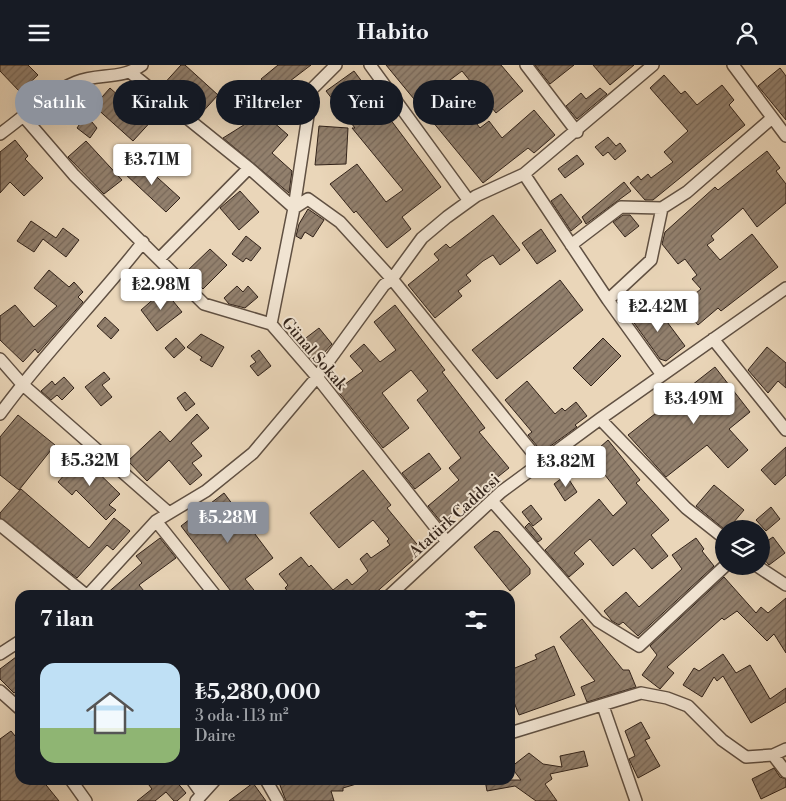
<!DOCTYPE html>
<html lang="tr">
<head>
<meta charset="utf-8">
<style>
	:root { --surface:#171b24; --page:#242831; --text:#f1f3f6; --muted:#9ea1a6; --line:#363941; --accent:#8c9099 }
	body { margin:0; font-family:"Libre Bodoni",serif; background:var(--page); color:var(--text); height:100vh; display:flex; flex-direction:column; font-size:19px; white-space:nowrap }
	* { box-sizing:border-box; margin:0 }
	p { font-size:16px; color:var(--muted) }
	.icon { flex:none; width:28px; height:28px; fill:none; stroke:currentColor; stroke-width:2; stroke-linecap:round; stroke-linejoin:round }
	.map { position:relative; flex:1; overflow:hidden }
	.panel { position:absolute; left:15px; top:525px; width:500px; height:195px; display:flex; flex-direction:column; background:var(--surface); border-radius:15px; box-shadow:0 5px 20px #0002 }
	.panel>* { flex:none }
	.banner { position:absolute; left:15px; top:15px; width:500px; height:45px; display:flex; gap:10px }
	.buttons { position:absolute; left:715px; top:455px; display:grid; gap:10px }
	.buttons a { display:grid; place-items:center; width:55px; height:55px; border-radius:50%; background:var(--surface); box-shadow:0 5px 20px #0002; font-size:25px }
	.price { position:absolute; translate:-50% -42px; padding:0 11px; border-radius:5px; background:#fff; color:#222; font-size:16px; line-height:32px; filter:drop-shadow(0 1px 2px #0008) }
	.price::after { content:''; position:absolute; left:50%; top:30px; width:15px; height:11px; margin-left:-8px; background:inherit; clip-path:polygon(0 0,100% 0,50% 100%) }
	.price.selected { background:var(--accent); color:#fff }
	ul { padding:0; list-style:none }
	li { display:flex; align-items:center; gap:15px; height:125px; padding:0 25px }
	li+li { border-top:1px solid var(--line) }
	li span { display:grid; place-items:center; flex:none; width:140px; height:100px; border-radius:15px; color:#555 }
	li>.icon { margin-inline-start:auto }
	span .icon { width:60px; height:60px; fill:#fffc; stroke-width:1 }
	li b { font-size:21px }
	h2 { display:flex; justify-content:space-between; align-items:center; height:60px; padding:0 25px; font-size:21px }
	.tag { padding:0 18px; border-radius:22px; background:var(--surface); box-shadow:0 5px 20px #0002; font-size:18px; line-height:45px }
	.tag.selected { background:var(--accent); color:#fff }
	header { display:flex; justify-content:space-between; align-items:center; height:65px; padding:0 25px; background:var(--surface); font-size:22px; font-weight:800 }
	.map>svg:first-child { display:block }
</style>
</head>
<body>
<header><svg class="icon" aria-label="menu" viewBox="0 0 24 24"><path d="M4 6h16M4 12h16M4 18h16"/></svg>Habito<svg class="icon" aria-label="person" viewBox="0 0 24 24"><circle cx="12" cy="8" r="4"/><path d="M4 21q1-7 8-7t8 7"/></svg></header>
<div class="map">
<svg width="786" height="736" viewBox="0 0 786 736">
	<defs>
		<pattern id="building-hatch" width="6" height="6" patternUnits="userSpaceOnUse" patternTransform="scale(1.25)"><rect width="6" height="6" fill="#92806d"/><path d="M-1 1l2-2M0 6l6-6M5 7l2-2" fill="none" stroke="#786859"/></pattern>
	</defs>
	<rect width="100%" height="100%" fill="#ead6b9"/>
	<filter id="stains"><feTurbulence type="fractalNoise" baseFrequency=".004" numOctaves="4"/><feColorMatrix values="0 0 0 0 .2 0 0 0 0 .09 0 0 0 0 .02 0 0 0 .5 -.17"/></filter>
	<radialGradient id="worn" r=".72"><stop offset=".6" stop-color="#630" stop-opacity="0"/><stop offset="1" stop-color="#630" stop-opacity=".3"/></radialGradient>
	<path fill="url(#building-hatch)" stroke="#32231a" d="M0,0H28L38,10L20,27L0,6Z
		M181,0H185L218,30L198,52L161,22Z
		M278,0H311L273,29L261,14Z
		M386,0H501L523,26L496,48L462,6L446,18L480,63L489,56L502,73L534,45L555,70L534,88L528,83L483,118Z
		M535,0H574L550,19Z
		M593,0H634L610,20Z
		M780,3L786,11V55L758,21Z
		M354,6L441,122L402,152L411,164L387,183L356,146L354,148L330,119L357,99L386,137L403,125L352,63H355L326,26Z
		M664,10L681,29L685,26L697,40L722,20L734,35L729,40L745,60L653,135H645L630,118L638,111L641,115L648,109L651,113L673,97L664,87L688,66L650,23Z
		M110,23L142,52L148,46L155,52L133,76L94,41Z
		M600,23L607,29L577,54L566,41L581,28L586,34Z
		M263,48L288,70L272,88L292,106L289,128L223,73Z
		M86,50L97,63L90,73L77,63Z
		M319,61L348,63L346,99L315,100Z
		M608,72L616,81L620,78L626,86L615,95L608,87L603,91L595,82Z
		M15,75L28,91L25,94L43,113L24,131L10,117L0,128V87Z
		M86,76L122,115L104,129L68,92Z
		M767,86L780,103L776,106L786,119V138L757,162L743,143L711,171L714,175L707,180L720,195L752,169L778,202L721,246L718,243L698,260L681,240L701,224L692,214L697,210L685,194L678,199L662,179L665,167L715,122L718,125Z
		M577,90L584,99L565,113L558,104Z
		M137,94L180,133L166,147L124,108Z
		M624,117L631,126L586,159L582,152Z
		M240,126L259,147L239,165L220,143Z
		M561,129L582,157L571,166L551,136Z
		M308,144L324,155L313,172L305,167L301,174L296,171L299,159Z
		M493,150L520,185L500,200L493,190L483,196L466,210L471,216L458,226L462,231L435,253L408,220L439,195L434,189L446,179L450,183Z
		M623,150H630L639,161L625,172L613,157Z
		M31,156L56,173L63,163L79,175L66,192L43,174L34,187L17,176Z
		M541,164L556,186L537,199L522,178Z
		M246,171L261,183L251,196L246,193L243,197L232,189Z
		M210,184L227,200L203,224L186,207Z
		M49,205L69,222L74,217L83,227L78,232L83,237L38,288L35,284L23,297L0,275V251L15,240L34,262L57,241L34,223Z
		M560,215L583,245L497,314L472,285Z
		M237,221L243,227L248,221L258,232L245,243L229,239L224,233Z
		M164,225L182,247L157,266L141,245Z
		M653,238L685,281L666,296L660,294L632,255Z
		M395,240L445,305L442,307L485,363L479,367L509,403L441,457L428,441L459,415L449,403L461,393L417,335L428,326L411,305L382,328L409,363L383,383L337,325L363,306L350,291L364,279L380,297L396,285L374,257Z
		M105,252L119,265L111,274L97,261Z
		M319,263L332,279L315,298L298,279Z
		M201,269L224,282L212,302L200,295L202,292L187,282Z
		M176,273L185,283L174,293L165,283Z
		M603,273L621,291L591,321L573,303Z
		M767,282L786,298V323L778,316L768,328L748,305Z
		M259,285L271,301L258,311L250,301L256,297L251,291Z
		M715,302L750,347L729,364L748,385L728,403L707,380L666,412L628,370Z
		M104,307L110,314L102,320L112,332L101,341L85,322Z
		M64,312L74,323L62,335L57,330L51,335L41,326L52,316L55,320Z
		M527,316L555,349L562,343L565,346L576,337L587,351L575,360L577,362L542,387L528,370L532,367L505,335Z
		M185,327L195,339L186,346L177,333Z
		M197,349L209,363L191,378L202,391L192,398L202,410L190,420L169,395L147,416L128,396L160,366L170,377Z
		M18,350L55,380L19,425L0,410V372Z
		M608,375L640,415L636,418L669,455L651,470L668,491L652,504L634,483L613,501L590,474L574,488L584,499L569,512L545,485L599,434L613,451L627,438L590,391Z
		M786,382V410L775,420L761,405Z
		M429,388L441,404L415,424L402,408Z
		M81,391L120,429L109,440L116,445L106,455L76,425L72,430L58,417Z
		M363,405L391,440L387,443L421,484V488L373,530H291L285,523L288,520L279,509L301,492L309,502L311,500L333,525L347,514L352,520L368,506L360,494L367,488L371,493L390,480L387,476L389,474L373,455L339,483L310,448Z
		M566,410L577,427L565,436L554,419Z
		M714,420L744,445L728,464H724L696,441Z
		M21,424L89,483L114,453L130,466L113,485L107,480L77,513L0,453V448Z
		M224,428L273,493L245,514L258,530H234L181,461Z
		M531,440L542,454L533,461L522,447Z
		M771,442L780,454L766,466L756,455Z
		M529,458L542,474L538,477L525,462Z
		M494,466L499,467L530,504V509L510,526L474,482Z
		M773,472L785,488L769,500L761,491V480Z
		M160,473L176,493L139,520L144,526L139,530H105L142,498L136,491Z
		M696,473L704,484L702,486L714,501L638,571L623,557L619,560L612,556L604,546L626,527L639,542L682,504L672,490Z
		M724,512L756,548L761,542L768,548L786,533V588L774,569L767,576L737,546L724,555L722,553L667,602L674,608L660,624L642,610L657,590L650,581Z
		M582,554L623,605H629L636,622L587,637L581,622L595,616L560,572Z
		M554,581L575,630L519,650L510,627V605L537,594L535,590Z
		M20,589V624L14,628L0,614V604Z
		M723,589L736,608L750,600L770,634L786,623V637L751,658L723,611L717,616L714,612L702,632L683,620L694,603L699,606Z
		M641,657L650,673L645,675L660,701L638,713L629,694L635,691L625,666Z
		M11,666L20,677V715H42L59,736H0V674Z
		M584,686L588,701L550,709L552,714L545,719L557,736H536L515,721L487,726L485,715H521L511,702L529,688L543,699L562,702L560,691Z
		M774,703L780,712L786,714V722L761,734L752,714Z
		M145,715H175L186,728L177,736H174L166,727L155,736H137L152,724Z
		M278,715H362L363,717L343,723V726H331L334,736H286Z
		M253,718L266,736H229Z"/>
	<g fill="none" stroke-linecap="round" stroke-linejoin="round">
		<g stroke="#605042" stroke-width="14">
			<path id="minor" d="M336,0L312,24L294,143L308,134L340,157L392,214L541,398
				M370,0L469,136
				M526,0L577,67
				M733,0L786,71
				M131,8L249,103L294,143L271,259
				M24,52L74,110L204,239L271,259L317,312L447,477
				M0,69C25,51 47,29 76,17C99,8 121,15 142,0
				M524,109L608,235L662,310
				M571,180L621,142L662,143L687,127L772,53
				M159,194L249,103
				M608,235L651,195L662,143
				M713,274L786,365
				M0,294L22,319L169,448
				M0,349C44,288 97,236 143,177
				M600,354L686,443L724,473
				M492,436L598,556L639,581L725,501
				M156,456L215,530
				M0,460L86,530
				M757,501L786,520
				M88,530L156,456L206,426L253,388L317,312L384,220L392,214L422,173L447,152L476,131L524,109L653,0
				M390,530L501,427L600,354L786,223
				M0,589L20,576
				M0,626L20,644
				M603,641L636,736
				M510,668L641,628L667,633L688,641L722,675L746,692L773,690L786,684
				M773,690L786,707
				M71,715L86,736
				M192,715L202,729
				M266,715L278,736
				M196,736L215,715"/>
		</g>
		<use href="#minor" stroke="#f1e4d2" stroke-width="11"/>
	</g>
	<g text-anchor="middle" stroke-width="4" stroke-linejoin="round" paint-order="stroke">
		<g font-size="16" fill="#32231a" stroke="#f1e4d2">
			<text transform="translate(315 288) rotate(49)" y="6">Günal Sokak</text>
			<text transform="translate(454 450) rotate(-42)" y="6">Atatürk Caddesi</text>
		</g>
	</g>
	<rect width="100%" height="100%" filter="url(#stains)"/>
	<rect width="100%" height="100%" fill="url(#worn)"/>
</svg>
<div class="buttons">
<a><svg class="icon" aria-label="layers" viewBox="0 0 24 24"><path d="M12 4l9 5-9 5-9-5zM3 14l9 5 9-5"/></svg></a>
</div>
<b class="price" style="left:152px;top:121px">₺3.71M</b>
<b class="price" style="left:161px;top:246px">₺2.98M</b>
<b class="price" style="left:658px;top:268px">₺2.42M</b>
<b class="price" style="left:694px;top:360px">₺3.49M</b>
<b class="price" style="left:90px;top:422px">₺5.32M</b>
<b class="price" style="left:566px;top:423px">₺3.82M</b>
<b class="price selected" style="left:228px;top:479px">₺5.28M</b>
<div class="banner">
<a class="tag selected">Satılık</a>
<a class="tag">Kiralık</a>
<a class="tag">Filtreler</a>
<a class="tag">Yeni</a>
<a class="tag">Daire</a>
</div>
<section class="panel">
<h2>7 ilan<svg class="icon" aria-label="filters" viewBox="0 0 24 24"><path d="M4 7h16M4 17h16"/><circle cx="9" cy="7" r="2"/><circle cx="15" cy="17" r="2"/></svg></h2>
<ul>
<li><span style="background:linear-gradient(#bfe0f5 65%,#8fb573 0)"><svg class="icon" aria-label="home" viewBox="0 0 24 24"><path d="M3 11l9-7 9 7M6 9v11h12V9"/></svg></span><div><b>₺5,280,000</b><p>3 oda · 113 m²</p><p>Daire</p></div></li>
</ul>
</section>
</div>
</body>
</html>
